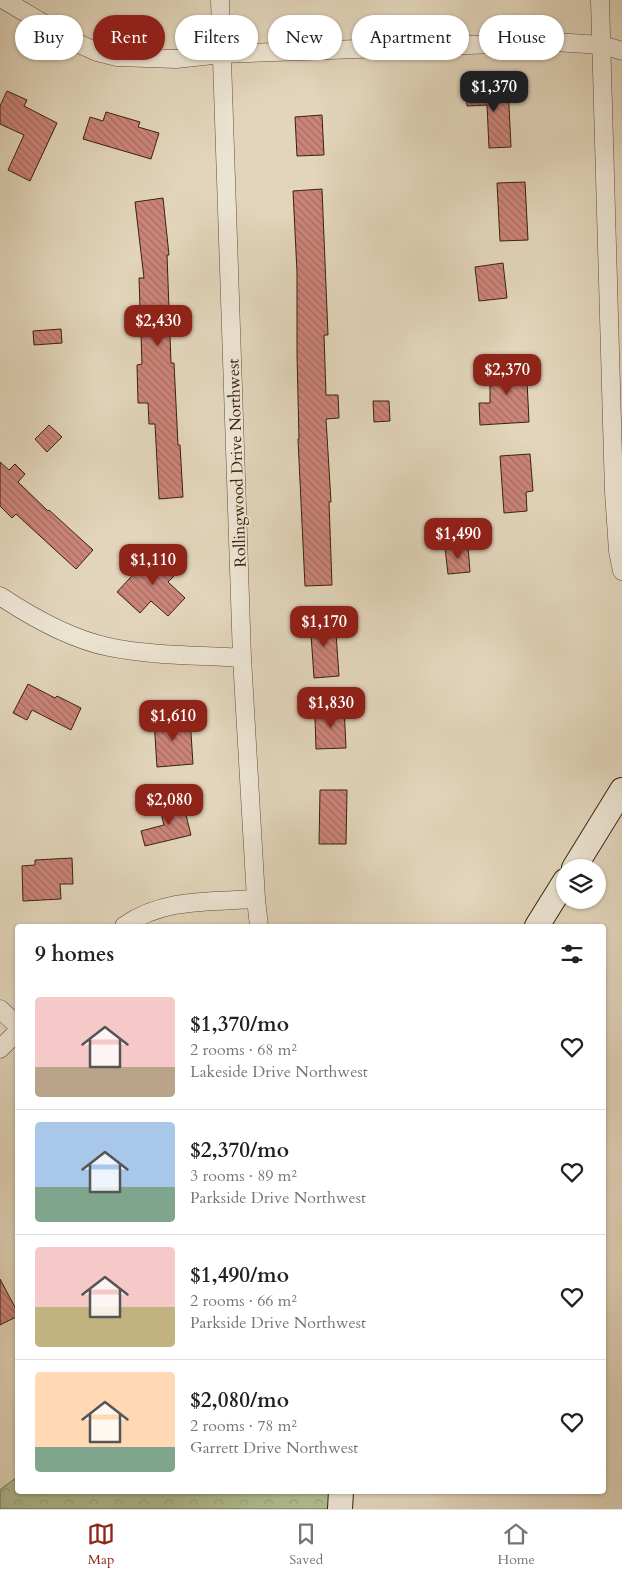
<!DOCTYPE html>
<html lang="en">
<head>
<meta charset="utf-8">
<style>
	:root { --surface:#fff; --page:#f2f2f2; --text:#202124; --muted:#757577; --line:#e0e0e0; --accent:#8f2418 }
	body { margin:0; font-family:Cardo,serif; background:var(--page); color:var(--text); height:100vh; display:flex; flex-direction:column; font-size:19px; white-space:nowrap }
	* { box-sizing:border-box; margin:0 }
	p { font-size:16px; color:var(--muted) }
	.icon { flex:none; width:28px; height:28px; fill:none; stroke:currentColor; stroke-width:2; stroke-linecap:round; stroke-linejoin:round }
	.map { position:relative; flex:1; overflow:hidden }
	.panel { position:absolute; left:15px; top:924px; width:591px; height:570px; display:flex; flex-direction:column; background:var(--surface); border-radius:5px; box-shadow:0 1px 4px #0004 }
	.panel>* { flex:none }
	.banner { position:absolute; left:15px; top:15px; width:592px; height:45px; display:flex; gap:10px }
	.tools { position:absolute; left:556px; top:859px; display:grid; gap:10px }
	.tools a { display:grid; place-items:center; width:50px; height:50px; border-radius:50%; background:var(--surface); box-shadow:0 1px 4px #0004; font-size:25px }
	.price { position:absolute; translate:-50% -42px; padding:0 11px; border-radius:10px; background:var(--accent); color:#fff; font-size:16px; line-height:32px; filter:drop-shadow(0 1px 2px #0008) }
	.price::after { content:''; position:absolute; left:50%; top:30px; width:15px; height:11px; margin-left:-8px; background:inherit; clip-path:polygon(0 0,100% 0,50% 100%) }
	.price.current { background:#222; color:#fff }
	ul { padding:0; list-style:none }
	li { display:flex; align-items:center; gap:15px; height:125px; padding:0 20px }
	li+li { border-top:1px solid var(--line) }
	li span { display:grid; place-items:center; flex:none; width:140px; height:100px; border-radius:5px; color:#555 }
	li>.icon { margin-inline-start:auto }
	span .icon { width:60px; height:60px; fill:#fffc; stroke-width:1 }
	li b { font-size:21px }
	h2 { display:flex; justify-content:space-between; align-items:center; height:60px; padding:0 20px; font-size:21px }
	.tag { padding:0 18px; border-radius:22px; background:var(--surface); box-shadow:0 1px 4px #0004; font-size:18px; line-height:45px }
	.tag.current { background:var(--accent); color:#fff }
	.tabs { display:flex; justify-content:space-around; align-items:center; height:70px; border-top:1px solid var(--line); background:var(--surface); font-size:14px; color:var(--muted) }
	.tabs a { display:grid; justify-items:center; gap:2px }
	.tabs .current { color:var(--accent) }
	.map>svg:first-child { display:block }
</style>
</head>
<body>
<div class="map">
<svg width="622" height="1509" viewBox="0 0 622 1509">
	<defs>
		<pattern id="forest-crowns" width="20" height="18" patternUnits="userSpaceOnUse" patternTransform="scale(1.25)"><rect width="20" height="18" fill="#b0be92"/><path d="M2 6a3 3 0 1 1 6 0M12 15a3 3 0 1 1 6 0" fill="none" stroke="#98a37d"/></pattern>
		<pattern id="building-back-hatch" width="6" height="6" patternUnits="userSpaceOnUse" patternTransform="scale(1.25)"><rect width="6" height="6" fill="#cb8479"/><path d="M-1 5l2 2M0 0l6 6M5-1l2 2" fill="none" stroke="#a66c61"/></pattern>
	</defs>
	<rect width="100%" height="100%" fill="#e2d5bb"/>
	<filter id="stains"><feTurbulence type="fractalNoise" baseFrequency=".004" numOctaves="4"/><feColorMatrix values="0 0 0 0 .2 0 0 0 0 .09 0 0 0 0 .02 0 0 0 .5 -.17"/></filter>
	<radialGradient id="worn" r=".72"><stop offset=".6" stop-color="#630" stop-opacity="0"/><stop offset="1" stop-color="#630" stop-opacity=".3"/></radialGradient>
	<path fill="url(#forest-crowns)" stroke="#75704e" d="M17,1477L18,1491H331V1509H0V1490Z"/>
	<path fill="url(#building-back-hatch)" stroke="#3a210b" d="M508,86L511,147L489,148L487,105L467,106L466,88Z
		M7,91L27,100L24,106L57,123L30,181L8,170L24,135L0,124V106Z
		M106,112L140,122L138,127L159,133L151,159L83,139L90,117L103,121Z
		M322,115L324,155L297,156L295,117Z
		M525,182L528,240L500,241L497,183Z
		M322,189L328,335H324L326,395H338L339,418L326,419L331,502H329L332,585L305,586L298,439H299L297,355V272L293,191Z
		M163,198L169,255H167L171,363H174L178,445H180L183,497L159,499L155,424H149L148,403H138L137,365L142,364L139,278H144L135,202Z
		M503,263L507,298L479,301L475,267Z
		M61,329L62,343L34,345L33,331Z
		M526,360L529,422L480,425L479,403H490V379H499L498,362Z
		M373,401H389L390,421L374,422Z
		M49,425L62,437L47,452L35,439Z
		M530,454L533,491L526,492L527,511L504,513L500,456Z
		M0,462L9,470L15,464L25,474L18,482L48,511L49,510L93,550L76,569L16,514L12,518L0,506Z
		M468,546L470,572L448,574L445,548Z
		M156,550L179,571L168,582L185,598L168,616L151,601L140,613L117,592Z
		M335,619L339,676L314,678L310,620Z
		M28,684L55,698L57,696L81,708L71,730L32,710L27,720L13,713Z
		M344,705L346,748L316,749L315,718L326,717L325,706Z
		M190,718L193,764L157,767L154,720Z
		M320,790H347L346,844H319Z
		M183,803L191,835L145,846L141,831L164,825L160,809Z
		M72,858L73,884H60L61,899L23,901L22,866L35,865V860Z
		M0,1279L18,1313V1316L0,1325Z"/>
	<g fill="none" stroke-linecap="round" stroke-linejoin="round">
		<g stroke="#644e37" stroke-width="19">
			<path id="minor" d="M4,0L75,42L97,52L117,57L176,59L222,54L554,42L602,45L622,51
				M220,0L242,658L256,899L259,926
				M600,0L614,492L618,551L622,571
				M0,596C33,618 70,639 109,647C152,656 199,655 242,658
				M124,926C162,898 211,902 256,899
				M0,1009L18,1026
				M0,1049L18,1031"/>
		</g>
		<g stroke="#3a210b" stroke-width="26">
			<path id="secondary" d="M574,868L622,790
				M537,926L565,881
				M340,1509L341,1491"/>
		</g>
		<use href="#minor" stroke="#ece4d3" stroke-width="18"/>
		<use href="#secondary" stroke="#ece4d3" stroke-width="24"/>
	</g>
	<g text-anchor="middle" stroke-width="4" stroke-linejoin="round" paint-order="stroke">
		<g font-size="16" fill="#3a210b" stroke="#ece4d3">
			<text transform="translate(236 463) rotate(-92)" y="6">Rollingwood Drive Northwest</text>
		</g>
	</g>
	<rect width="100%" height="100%" filter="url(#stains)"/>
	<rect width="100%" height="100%" fill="url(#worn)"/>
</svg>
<div class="tools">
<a><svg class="icon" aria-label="layers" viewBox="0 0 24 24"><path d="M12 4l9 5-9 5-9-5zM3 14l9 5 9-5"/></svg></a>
</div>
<b class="price current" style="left:494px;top:113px">$1,370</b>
<b class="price" style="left:158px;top:347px">$2,430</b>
<b class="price" style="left:507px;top:396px">$2,370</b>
<b class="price" style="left:458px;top:560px">$1,490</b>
<b class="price" style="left:153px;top:586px">$1,110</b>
<b class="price" style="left:324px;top:648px">$1,170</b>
<b class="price" style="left:331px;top:729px">$1,830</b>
<b class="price" style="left:173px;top:742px">$1,610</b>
<b class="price" style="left:169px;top:826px">$2,080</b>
<div class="banner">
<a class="tag">Buy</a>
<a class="tag current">Rent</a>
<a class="tag">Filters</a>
<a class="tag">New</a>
<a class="tag">Apartment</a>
<a class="tag">House</a>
</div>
<section class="panel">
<h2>9 homes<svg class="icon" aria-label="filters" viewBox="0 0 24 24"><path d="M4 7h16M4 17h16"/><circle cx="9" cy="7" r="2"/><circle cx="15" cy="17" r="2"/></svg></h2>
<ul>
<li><span style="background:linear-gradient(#f6c9c9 70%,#b9a48a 0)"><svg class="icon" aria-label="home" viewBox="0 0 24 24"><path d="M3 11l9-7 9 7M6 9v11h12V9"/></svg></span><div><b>$1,370/mo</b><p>2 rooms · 68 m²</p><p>Lakeside Drive Northwest</p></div><svg class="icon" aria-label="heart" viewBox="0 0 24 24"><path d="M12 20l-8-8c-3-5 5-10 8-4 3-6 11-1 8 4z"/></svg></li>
<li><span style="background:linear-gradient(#a9c7e8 65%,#7fa58c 0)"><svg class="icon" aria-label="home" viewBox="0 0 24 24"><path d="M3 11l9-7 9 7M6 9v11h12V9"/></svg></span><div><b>$2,370/mo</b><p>3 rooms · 89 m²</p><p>Parkside Drive Northwest</p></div><svg class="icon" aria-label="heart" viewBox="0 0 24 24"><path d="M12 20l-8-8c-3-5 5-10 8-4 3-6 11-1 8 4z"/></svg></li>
<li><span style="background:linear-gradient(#f6c9c9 60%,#c2b280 0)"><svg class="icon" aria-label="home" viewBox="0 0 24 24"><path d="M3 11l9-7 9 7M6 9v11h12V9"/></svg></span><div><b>$1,490/mo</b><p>2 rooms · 66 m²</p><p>Parkside Drive Northwest</p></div><svg class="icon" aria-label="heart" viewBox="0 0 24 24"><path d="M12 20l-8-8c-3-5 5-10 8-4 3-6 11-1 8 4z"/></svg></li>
<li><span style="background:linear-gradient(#ffd9b3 75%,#7fa58c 0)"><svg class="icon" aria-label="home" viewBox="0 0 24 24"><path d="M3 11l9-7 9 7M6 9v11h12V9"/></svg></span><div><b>$2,080/mo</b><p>2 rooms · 78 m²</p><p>Garrett Drive Northwest</p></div><svg class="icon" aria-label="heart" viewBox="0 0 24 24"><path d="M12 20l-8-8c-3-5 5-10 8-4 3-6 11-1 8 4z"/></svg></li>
</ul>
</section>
</div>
<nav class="tabs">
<a class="current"><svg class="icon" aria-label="map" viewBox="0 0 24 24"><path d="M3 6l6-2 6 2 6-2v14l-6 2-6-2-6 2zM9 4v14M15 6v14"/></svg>Map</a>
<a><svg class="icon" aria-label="saved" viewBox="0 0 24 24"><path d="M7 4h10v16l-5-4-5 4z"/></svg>Saved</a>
<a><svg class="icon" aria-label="home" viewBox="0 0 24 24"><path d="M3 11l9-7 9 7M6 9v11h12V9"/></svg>Home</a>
</nav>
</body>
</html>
